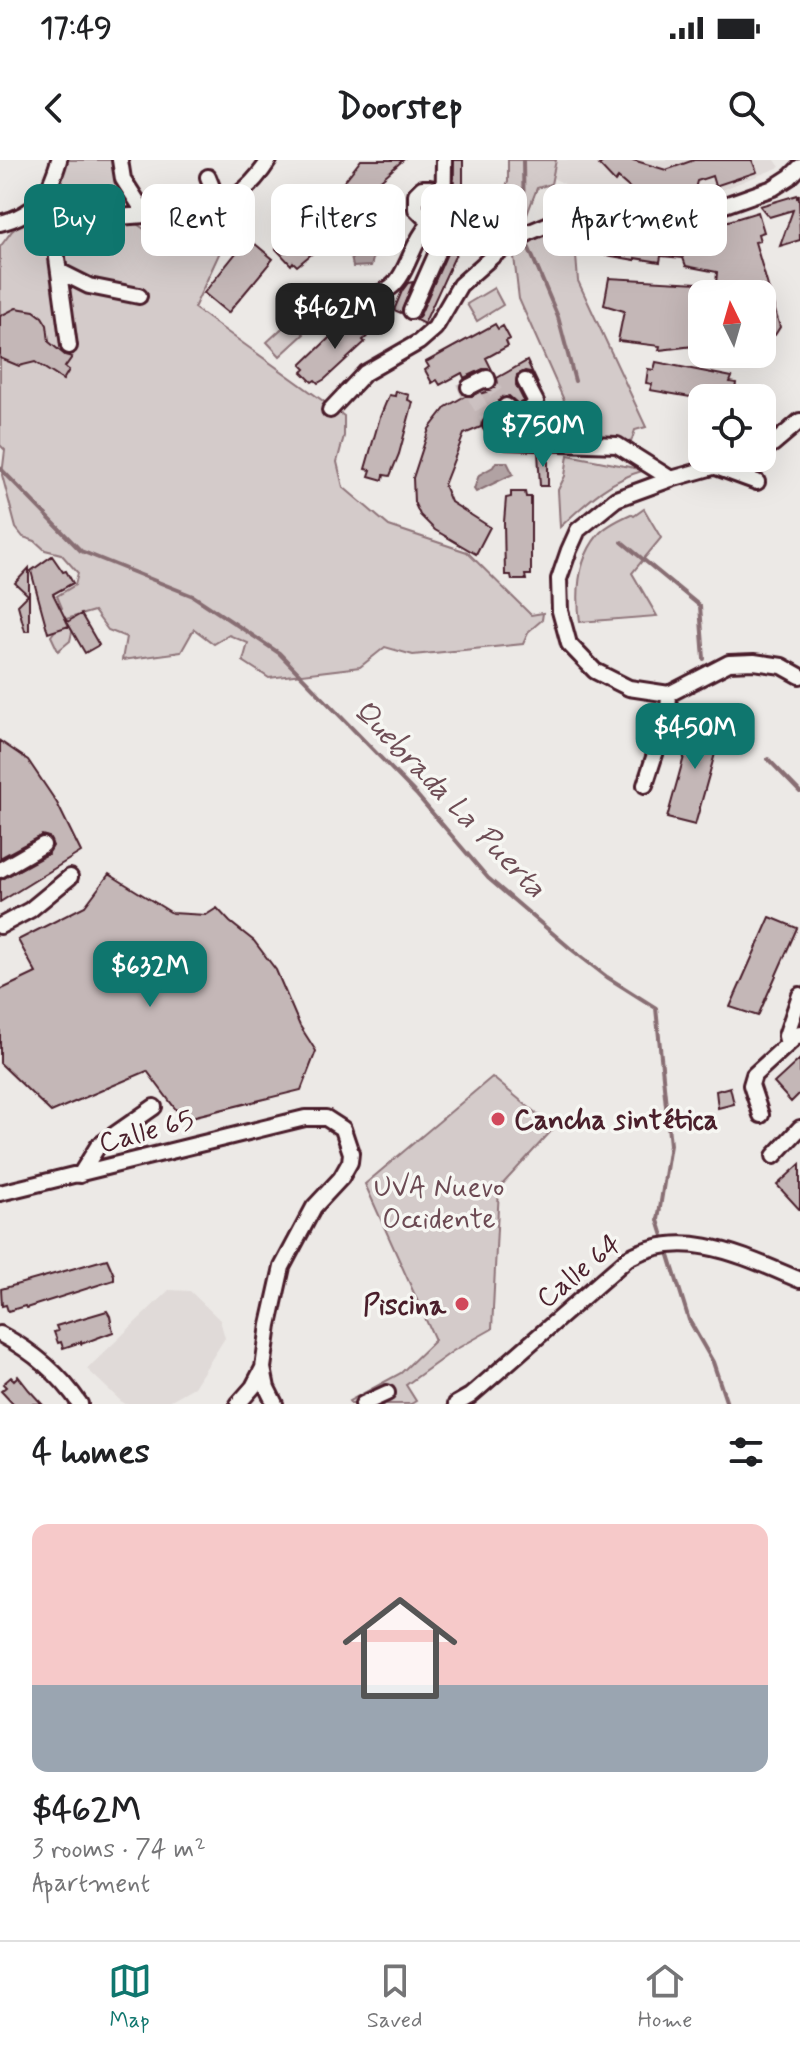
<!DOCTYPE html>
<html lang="en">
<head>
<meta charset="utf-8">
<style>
	:root { --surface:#fff; --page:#f2f2f2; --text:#202124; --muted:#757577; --line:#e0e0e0; --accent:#0f766e }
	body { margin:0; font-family:Mynerve,sans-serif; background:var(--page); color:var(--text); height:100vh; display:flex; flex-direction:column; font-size:30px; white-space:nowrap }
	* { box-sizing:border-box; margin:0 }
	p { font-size:26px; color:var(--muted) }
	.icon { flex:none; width:44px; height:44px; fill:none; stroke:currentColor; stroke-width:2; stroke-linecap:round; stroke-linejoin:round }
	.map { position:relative; height:1244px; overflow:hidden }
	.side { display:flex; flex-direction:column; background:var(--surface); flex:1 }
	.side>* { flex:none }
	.banner { position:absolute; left:24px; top:24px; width:752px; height:72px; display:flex; gap:16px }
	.needle { width:52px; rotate:355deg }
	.tools { position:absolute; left:688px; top:120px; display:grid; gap:16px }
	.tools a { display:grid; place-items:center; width:88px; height:88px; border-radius:16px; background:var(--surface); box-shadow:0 8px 32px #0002; font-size:40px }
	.price { position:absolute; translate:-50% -68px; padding:0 18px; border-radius:16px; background:var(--accent); color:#fff; font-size:26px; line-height:52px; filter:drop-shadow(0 2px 4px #0008) }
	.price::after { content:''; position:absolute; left:50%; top:48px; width:24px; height:18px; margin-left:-12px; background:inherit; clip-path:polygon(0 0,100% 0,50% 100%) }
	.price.selected { background:#222; color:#fff }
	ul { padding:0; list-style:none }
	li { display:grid; align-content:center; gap:16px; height:424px; padding:0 32px }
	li+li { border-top:2px solid var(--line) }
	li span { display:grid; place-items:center; height:248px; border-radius:16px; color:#555 }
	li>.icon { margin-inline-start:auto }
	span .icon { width:144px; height:144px; fill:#fffc; stroke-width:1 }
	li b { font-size:34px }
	h2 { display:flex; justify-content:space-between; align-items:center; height:96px; padding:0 32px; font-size:34px }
	.pill { padding:0 28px; border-radius:16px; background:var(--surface); box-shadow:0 8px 32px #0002; font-size:28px; line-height:72px }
	.pill.selected { background:var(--accent); color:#fff }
	.status { display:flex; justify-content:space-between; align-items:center; height:56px; padding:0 40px; background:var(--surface); direction:ltr }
	.status svg { height:22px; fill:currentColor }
	header { display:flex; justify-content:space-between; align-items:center; height:104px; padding:0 32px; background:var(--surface); font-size:36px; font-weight:700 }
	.tab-bar { display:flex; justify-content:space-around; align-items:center; height:112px; border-top:2px solid var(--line); background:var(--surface); font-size:22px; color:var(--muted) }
	.tab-bar a { display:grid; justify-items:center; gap:4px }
	.tab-bar .selected { color:var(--accent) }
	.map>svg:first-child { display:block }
</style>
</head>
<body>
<div class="status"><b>17:49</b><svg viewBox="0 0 49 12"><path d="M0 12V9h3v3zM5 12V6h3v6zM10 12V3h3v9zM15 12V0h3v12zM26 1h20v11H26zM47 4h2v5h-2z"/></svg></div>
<header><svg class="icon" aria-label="back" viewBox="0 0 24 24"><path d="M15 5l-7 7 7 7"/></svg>Doorstep<svg class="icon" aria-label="search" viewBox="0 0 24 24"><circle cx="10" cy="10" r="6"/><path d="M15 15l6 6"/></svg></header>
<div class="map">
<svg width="800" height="1244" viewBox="0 0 800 1244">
	<rect width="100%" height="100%" fill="#ece9e6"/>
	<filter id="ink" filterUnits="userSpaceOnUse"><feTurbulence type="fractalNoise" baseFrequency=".0125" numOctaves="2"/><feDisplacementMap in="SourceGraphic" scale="16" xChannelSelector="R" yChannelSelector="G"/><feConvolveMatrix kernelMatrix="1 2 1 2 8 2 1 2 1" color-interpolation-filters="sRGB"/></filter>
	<g filter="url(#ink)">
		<path fill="#e0dad8" d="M556,0H775L780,7L695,40H653L584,34L553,18Z
			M169,1130L190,1131L220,1160L225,1178L194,1227L164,1244H124L87,1209Z"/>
		<path fill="#d4cbca" stroke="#8f757a" stroke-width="2" d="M65,0H115L119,32V52L153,75L237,55L194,148L344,256V276L337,302L343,327L389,366L467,392L531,455L543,453L542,460L529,471L523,484L413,495L385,487L360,507L269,518L243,501L248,483L229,475L214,484L194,469L181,492L122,500L126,477L108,470L94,451L66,459L73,468L70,481L58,491L51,476L60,464L54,454L62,448L57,436L75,425L78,413L61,394L45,390L35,381L23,377L16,368L2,315L5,290L0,285V87L12,71L56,35Z
			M508,0H556L551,24L537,28L525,60L528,68L496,87L488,69L493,66L495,48L508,22Z
			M573,58L578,121L646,267L635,270L631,282L580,273L567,268V247L519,139L513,88Z
			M494,128L503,145L477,161L467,144Z
			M291,160L304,174L280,196L267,182Z
			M568,295L645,310C609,320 587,342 560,367L558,330L565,316Z
			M644,349L661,378L632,413L657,456L580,462C576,433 578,399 598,375C605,366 620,359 631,354L634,356Z
			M492,917L554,968L499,1028L492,1169L453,1191L406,1225L416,1241L411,1244H351L349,1241L401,1213L435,1180L365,1024Z"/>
		<path fill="#b1a2a3" stroke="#886e73" stroke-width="2" d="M377,68L379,72C373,87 375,95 371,106L353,107L351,96Z
			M496,302H507L513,314L476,332L474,329L479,315L493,307Z"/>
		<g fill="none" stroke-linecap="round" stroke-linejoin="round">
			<path stroke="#886e73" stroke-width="4" d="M523,0L524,67
				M528,86L558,157L575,221
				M0,308L81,391L193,436L279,493L416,634L488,718L571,789L607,817L656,848L670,985L658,1060L689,1160L713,1202L727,1244
				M622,382L700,446L704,499
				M768,599L800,632"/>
		</g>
		<path fill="#c4b7b7" stroke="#4a1f2b" stroke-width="2" d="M361,0H403L344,53L348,58L314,92L297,106L293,102L291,105L276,89L314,52L347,26L343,23Z
			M454,0H463V71L461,83L424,164L416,160L420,155L453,80Z
			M606,0H633L666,10L694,0H752L757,12L715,26L712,16L697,21L695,29L688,34L669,30L670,36L649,35L632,30L618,18L615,22L599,5Z
			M799,34L800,80L780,86L793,50L769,57L760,46L797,35V39Z
			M758,52L764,72L758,74L760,81L755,82L780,167L775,175L762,179V134H702V185L659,190L660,186L618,181L624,151L604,145L609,118L716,124L717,112L686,106L683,98L661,96L660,102L635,98V100L582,91L583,85L577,84L580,69L586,70L587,63L676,77Z
			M391,61L395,80L383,75L380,64Z
			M248,78L273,99L228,153L204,133Z
			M413,122L401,153L394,150L402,131L408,123Z
			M16,148L34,151L42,157L47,165L49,182L65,195L72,197L65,207L69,210L63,220L35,202L19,206L0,198V156Z
			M351,157L355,161L359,158L368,169L365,171L369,175L363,180L365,182L325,219L318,223L315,220L312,222L302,212L305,209L301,205Z
			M495,164L498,169L503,166L510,179L506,181L508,186L486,198L492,210L483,209L464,218L462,213L440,225L437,220L432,223L425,210L429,207L426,202Z
			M527,201L538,224L530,212L525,211L517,215L516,225L524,241L518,244L509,236L502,237L496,245L502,256L498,258L488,256L482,261L481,267L464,274L444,325L451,342L490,367L476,394L435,370L420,355L414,342L413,318L429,269L446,247L465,236H473L492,230L498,224L497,218Z
			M656,202L732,217L730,222L736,223L734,237L702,239L650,230L652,224L646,223L648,209L654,210Z
			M396,231L409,235L408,240L413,242L399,294L390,316L384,315L383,320L369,316L371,310L365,309L380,257L389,235L395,236Z
			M538,256L533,262H548V273L529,270L532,263L530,267L522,265Z
			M538,292L548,293V326H540Z
			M511,332H525L526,337H531V415H525L526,420H512L511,415H505L504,362L506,338L511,337Z
			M52,396L63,412L66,411L73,423L53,434L69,466L48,473L31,411Z
			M29,408V471H25L18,445L28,435L15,423Z
			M81,454L99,485L85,493L67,462Z
			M695,557L723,565L695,665L667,658Z
			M0,581L28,600L57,643L81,692L0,742V720L48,694L53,686L49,677L42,675L0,698Z
			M109,714L172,753L206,755L217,748L230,762L254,781L276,810L300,866L316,891L301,930L183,959L147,911L51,952L0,903V830L36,813L18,780L85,746Z
			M770,757L797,768L758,856L730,847Z
			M800,899V933L791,942L774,923Z
			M730,927L734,944L718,948L716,931Z
			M800,1004V1050L777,1025Z
			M107,1099L114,1115V1120L26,1148L25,1146L8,1151L6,1145L2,1146L1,1129Z
			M107,1151L110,1156L113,1172L81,1184V1182L63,1188L61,1182L58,1183L54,1172L58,1171L56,1166Z
			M18,1216L29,1230L42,1244H13L1,1231L6,1227L3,1224L11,1217L14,1220Z"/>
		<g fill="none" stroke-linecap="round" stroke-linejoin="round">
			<path stroke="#ccc1c1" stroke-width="14" stroke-dasharray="14 7" stroke-linecap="butt" d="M427,67L435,54L437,29L430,28
				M488,221L506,246
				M459,231L469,227L491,265"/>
			<g stroke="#4a1f2b" stroke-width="20">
				<path id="minor" d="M120,0L123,19L146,55C203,53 237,51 269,0
					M208,17L216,37L229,42
					M430,28H422L416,34V49L424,57L444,58
					M0,63C37,54 49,35 59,0
					M59,111L89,126L139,136
					M411,151L443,79L444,0
					M313,155C332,134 368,144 391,127C407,115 412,83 427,67
					M69,186L57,98C57,88 57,75 67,68C82,59 128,56 146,55
					M469,227L487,218L488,221
					M506,246L517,256L530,249L536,242L525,221
					M330,250L365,213L419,182L435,168L460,125L495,94L530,72L588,48L640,55L684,54L722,46L773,28L790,17L800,7
					M491,265L506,281L617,285L671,319L745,298
					M762,289L773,284L800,261
					M716,307L757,322
					M671,319L616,339L578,370L569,390L559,419L560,451L569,484L595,511L629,528L669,534L729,503L754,502L782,506L800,516
					M645,625L668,554L669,534
					M0,710L43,685
					M0,766L30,750L70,717
					M788,884L786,876L800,835
					M761,955L751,925L754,915L800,873
					M774,996L800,968
					M80,1015L98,986L154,947
					M0,1033L305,958H326L343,969L351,993L350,1002L341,1018L314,1047L282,1107L269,1165L263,1208L253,1227L238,1244
					M0,1174C32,1191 60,1214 80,1244
					M263,1208L267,1228L275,1244
					M363,1244L387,1233
					M456,1244L470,1236L628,1098C686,1066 744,1097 800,1120"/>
			</g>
			<use href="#minor" stroke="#f6f6f2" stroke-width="14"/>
		</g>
	</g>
	<g fill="#d1495b" stroke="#f6f6f2" stroke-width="3">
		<circle cx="498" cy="959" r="8"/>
		<circle cx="462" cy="1144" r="8"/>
	</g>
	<g text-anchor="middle" stroke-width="7" stroke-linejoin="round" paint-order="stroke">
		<g font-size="28" font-weight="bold" fill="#4a1f2b" stroke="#f6f6f2" text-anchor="start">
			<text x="514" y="969">Cancha sintética</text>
			<text x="446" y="1154" text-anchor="end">Piscina</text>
		</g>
		<g font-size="28" fill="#4a1f2b" stroke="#f6f6f2">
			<text transform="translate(146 970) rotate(-15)" y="10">Calle 65</text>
			<text transform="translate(578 1110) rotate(-39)" y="10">Calle 64</text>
		</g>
		<g font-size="28" fill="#6c4a53" stroke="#f6f6f2">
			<text x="439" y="1036">UVA Nuevo<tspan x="439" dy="32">Occidente</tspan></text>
		</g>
		<g font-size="30" font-style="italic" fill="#6e4d55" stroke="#f6f6f2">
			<text transform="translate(450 638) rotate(46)" y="10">Quebrada La Puerta</text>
		</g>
	</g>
</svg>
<div class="tools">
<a><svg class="needle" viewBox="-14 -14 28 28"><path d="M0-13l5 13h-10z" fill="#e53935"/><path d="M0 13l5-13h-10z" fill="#757577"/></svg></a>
<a><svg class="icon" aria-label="locate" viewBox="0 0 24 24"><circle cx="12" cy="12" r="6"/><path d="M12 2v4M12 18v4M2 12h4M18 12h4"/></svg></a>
</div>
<b class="price selected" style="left:335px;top:191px">$462M</b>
<b class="price" style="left:543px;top:309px">$750M</b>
<b class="price" style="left:695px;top:611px">$450M</b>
<b class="price" style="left:150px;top:849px">$632M</b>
<div class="banner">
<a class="pill selected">Buy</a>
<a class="pill">Rent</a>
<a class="pill">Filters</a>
<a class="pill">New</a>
<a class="pill">Apartment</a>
</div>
</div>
<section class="side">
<h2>4 homes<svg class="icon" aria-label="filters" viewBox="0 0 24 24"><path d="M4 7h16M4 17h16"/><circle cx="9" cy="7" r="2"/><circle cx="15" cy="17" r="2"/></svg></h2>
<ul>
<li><span style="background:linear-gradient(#f6c9c9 65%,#9aa5b1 0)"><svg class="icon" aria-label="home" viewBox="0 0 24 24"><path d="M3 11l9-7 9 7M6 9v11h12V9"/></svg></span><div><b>$462M</b><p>3 rooms · 74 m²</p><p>Apartment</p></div></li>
</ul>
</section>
<nav class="tab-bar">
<a class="selected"><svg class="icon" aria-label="map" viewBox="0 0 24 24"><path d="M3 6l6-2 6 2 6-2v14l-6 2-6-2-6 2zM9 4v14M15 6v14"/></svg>Map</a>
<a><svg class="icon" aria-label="saved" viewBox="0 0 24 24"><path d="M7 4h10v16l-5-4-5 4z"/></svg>Saved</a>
<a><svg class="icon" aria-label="home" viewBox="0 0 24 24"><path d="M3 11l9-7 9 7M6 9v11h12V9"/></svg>Home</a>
</nav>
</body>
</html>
